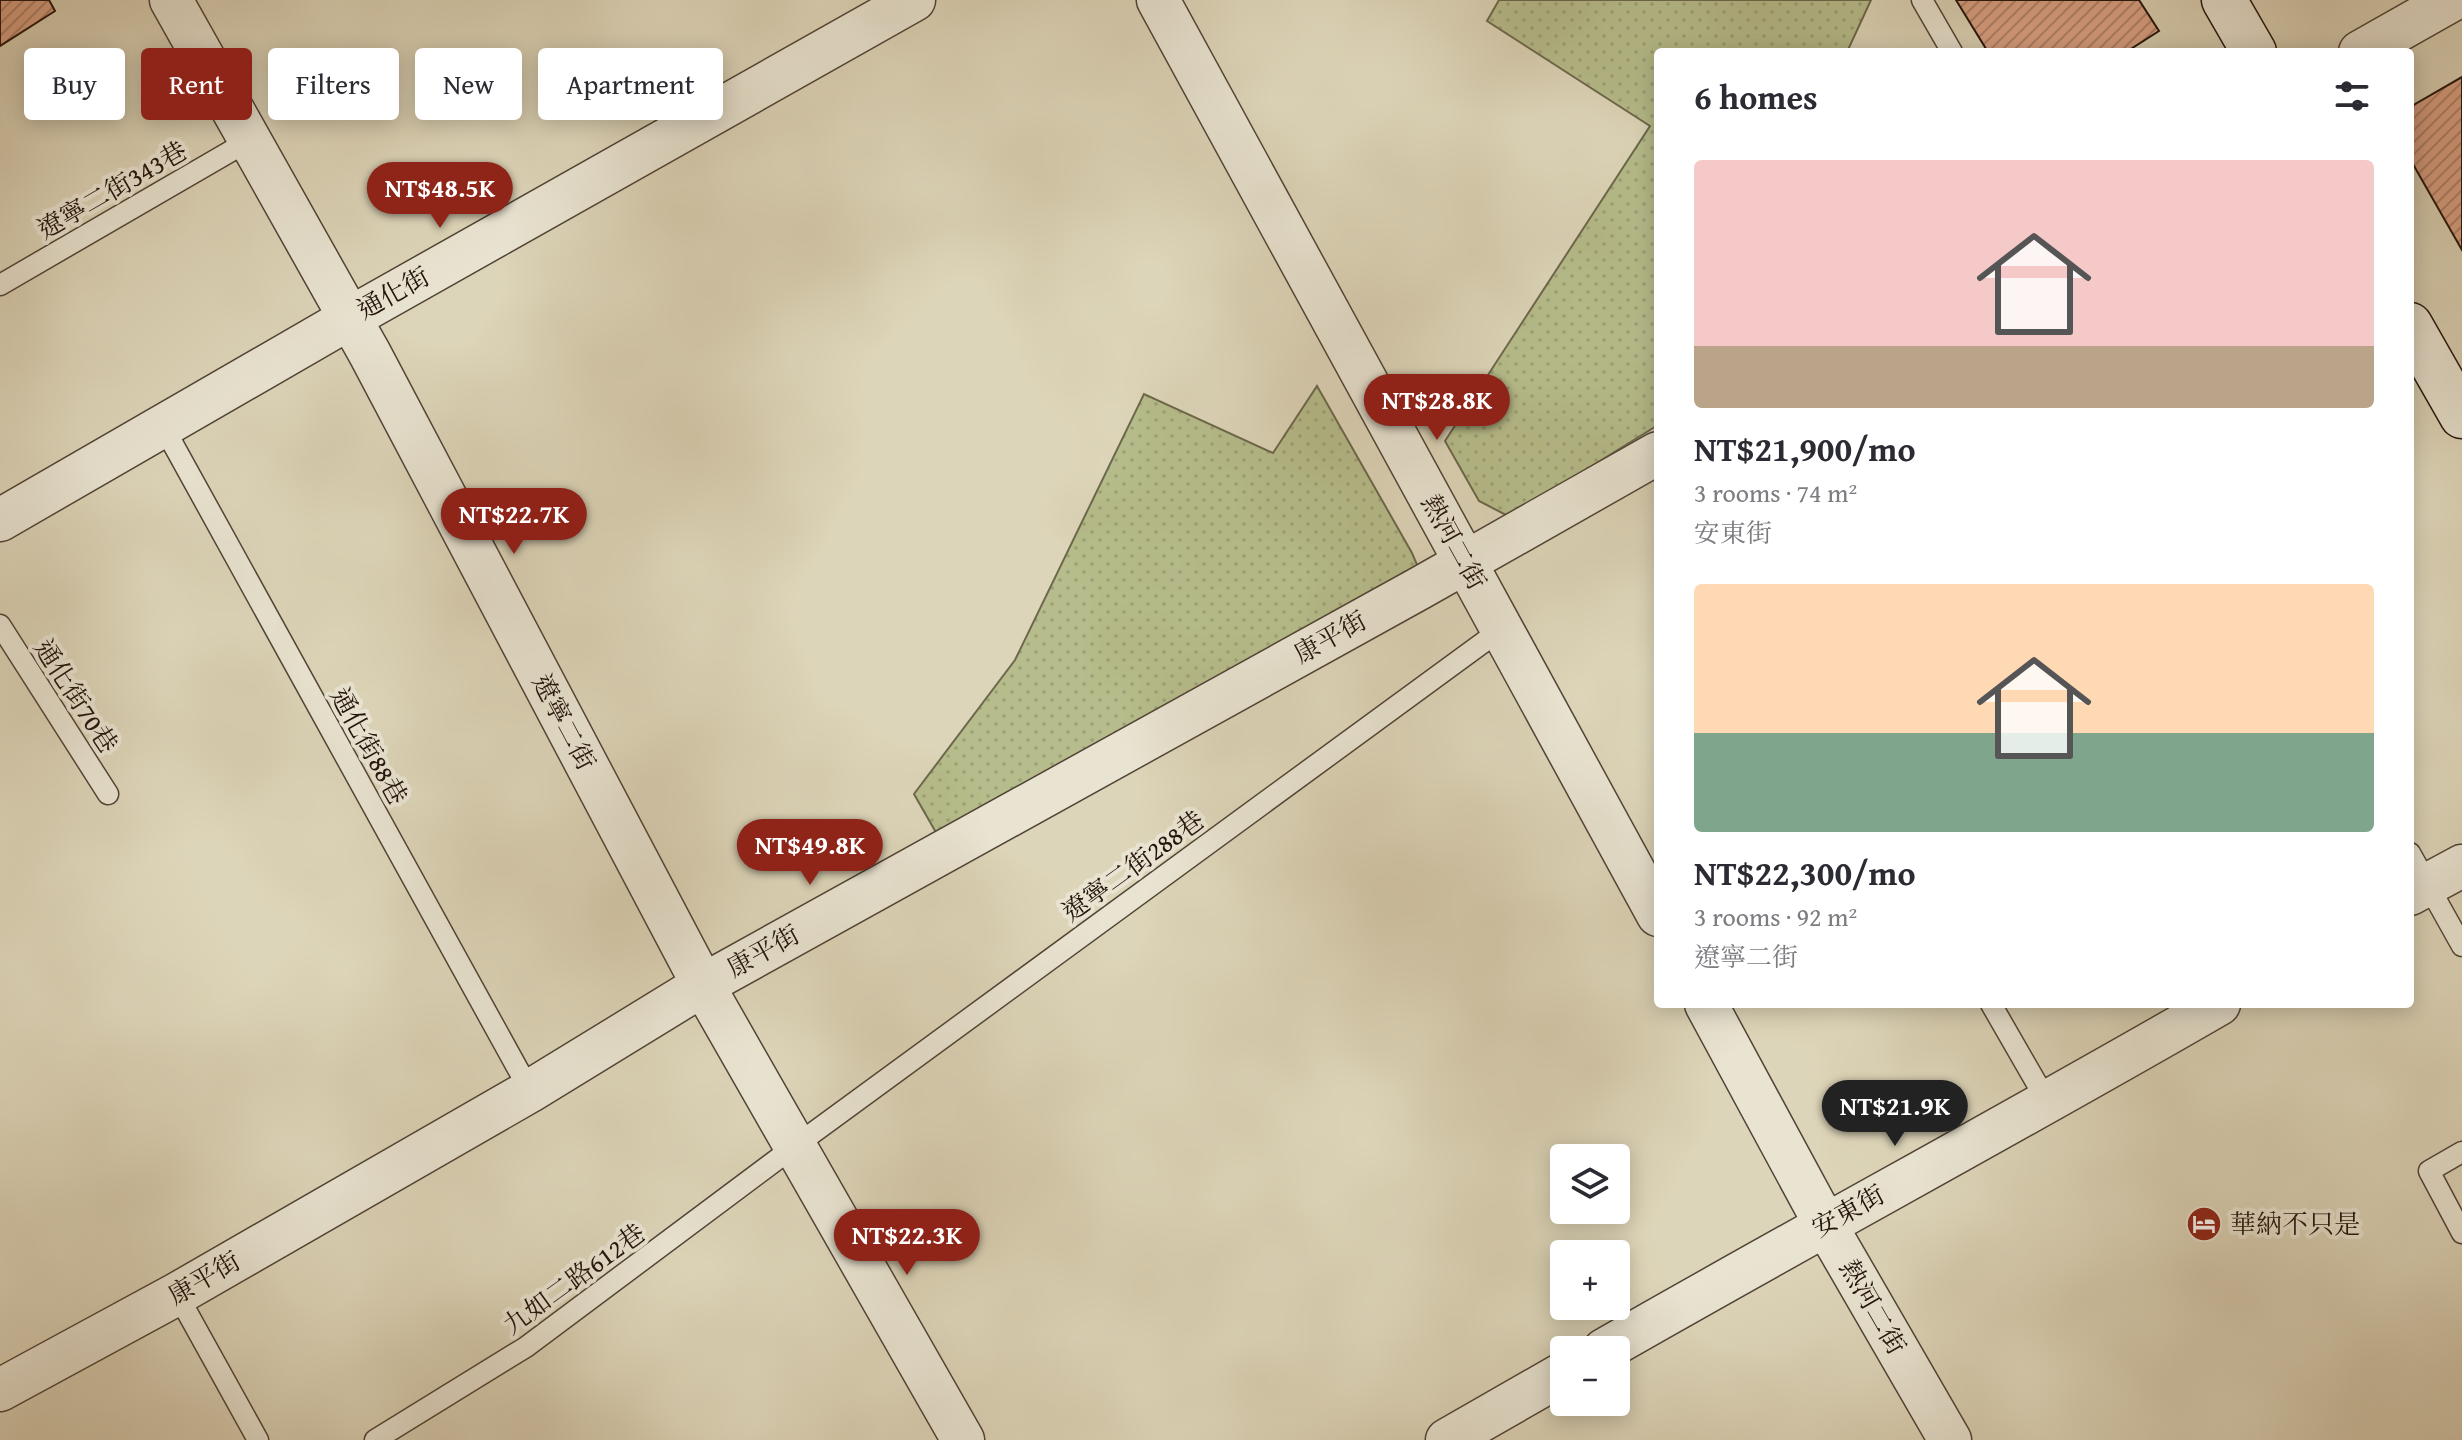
<!DOCTYPE html>
<html lang="en">
<head>
<meta charset="utf-8">
<style>
	:root { --surface:#fff; --page:#f7f7f7; --text:#2b2b33; --muted:#7c7c81; --accent:#8f2418 }
	body { margin:0; font-family:"Gentium Book Plus","Noto Serif TC",serif; background:var(--page); color:var(--text); height:100vh; display:flex; flex-direction:column; font-size:30px; white-space:nowrap }
	* { box-sizing:border-box; margin:0 }
	p { font-size:26px; color:var(--muted) }
	.icon { flex:none; width:44px; height:44px; fill:none; stroke:currentColor; stroke-width:2; stroke-linecap:round; stroke-linejoin:round }
	.map { position:relative; flex:1; overflow:hidden }
	.panel { position:absolute; left:1654px; top:48px; width:760px; height:960px; display:flex; flex-direction:column; background:var(--surface); border-radius:8px; box-shadow:0 4px 20px #0003 }
	.panel>* { flex:none }
	.top-card { position:absolute; left:24px; top:48px; width:760px; height:72px; display:flex; gap:16px }
	.controls { position:absolute; left:1550px; top:1144px; display:grid; gap:16px }
	.controls a { display:grid; place-items:center; width:80px; height:80px; border-radius:8px; background:var(--surface); box-shadow:0 4px 20px #0003; font-size:40px }
	.price { position:absolute; translate:-50% -68px; padding:0 18px; border-radius:28px; background:var(--accent); color:#fff; font-size:26px; line-height:52px; filter:drop-shadow(0 2px 4px #0008) }
	.price::after { content:''; position:absolute; left:50%; top:48px; width:24px; height:18px; margin-left:-12px; background:inherit; clip-path:polygon(0 0,100% 0,50% 100%) }
	.price.current { background:#222; color:#fff }
	ul { padding:0; list-style:none }
	li { display:grid; align-content:center; gap:16px; height:424px; padding:0 40px }
	li span { display:grid; place-items:center; height:248px; border-radius:8px; color:#555 }
	li>.icon { margin-inline-start:auto }
	span .icon { width:144px; height:144px; fill:#fffc; stroke-width:1 }
	li b { font-size:34px }
	h2 { display:flex; justify-content:space-between; align-items:center; height:96px; padding:0 40px; font-size:34px }
	.chip { padding:0 28px; border-radius:8px; background:var(--surface); box-shadow:0 4px 20px #0003; font-size:28px; line-height:72px }
	.chip.current { background:var(--accent); color:#fff }
	.map>svg:first-child { display:block }
</style>
</head>
<body>
<div class="map">
<svg width="2462" height="1440" viewBox="0 0 2462 1440">
	<defs>
		<pattern id="grass-dots" width="8" height="8" patternUnits="userSpaceOnUse" patternTransform="scale(2)"><rect width="8" height="8" fill="#b6bc8b"/><path d="M2 2h.1M6 6h.1" fill="none" stroke="#9ca177" stroke-width="1.8" stroke-linecap="round"/></pattern>
		<pattern id="building-hatch" width="6" height="6" patternUnits="userSpaceOnUse" patternTransform="scale(2)"><rect width="6" height="6" fill="#dba285"/><path d="M-1 1l2-2M0 6l6-6M5 7l2-2" fill="none" stroke="#b1836b"/></pattern>
	</defs>
	<rect width="100%" height="100%" fill="#ddd5b9"/>
	<filter id="stains"><feTurbulence type="fractalNoise" baseFrequency=".0025" numOctaves="4"/><feColorMatrix values="0 0 0 0 .2 0 0 0 0 .09 0 0 0 0 .02 0 0 0 .5 -.17"/></filter>
	<radialGradient id="worn" r=".72"><stop offset=".6" stop-color="#630" stop-opacity="0"/><stop offset="1" stop-color="#630" stop-opacity=".3"/></radialGradient>
	<path fill="url(#grass-dots)" stroke="#6c684b" stroke-width="2" d="M1499,0H1871L1847,52H1658V425L1510,517L1479,501L1445,441L1650,126L1487,21Z
		M1317,386L1412,553L1421,574L938,836L914,794L1015,660L1144,394L1273,453Z"/>
	<path fill="url(#building-hatch)" stroke="#22130b" stroke-width="2" d="M0,0H49L55,11L0,46Z
		M1956,0H2139L2159,31L2126,52H1988Z
		M2462,77V250L2410,159V107Z"/>
	<g fill="none" stroke-linecap="round" stroke-linejoin="round">
		<g stroke="#514436" stroke-width="23">
			<path id="lane" d="M1922,0L1952,52
				M0,285L250,140
				M163,426L530,1091
				M0,625L108,794
				M2410,853L2462,946
				M1991,1004L2048,1103
				M2462,1152L2429,1171L2462,1233
				M177,1294L258,1440
				M375,1440L526,1347L795,1146L1503,628"/>
		</g>
		<g stroke="#514436" stroke-width="45">
			<path id="street" d="M171,0L370,354L703,985L963,1440
				M1158,0L1658,915
				M2360,52L2452,0
				M0,520L350,318L914,0
				M2410,894L2462,866
				M1706,1004L1825,1224L1950,1440
				M1604,1350C1808,1233 2015,1122 2219,1004
				M0,1390L177,1294L530,1091L703,985L1420,588L1658,453
				M1447,1440L1564,1373"/>
		</g>
		<g stroke="#22130b" stroke-width="47">
			<path id="secondary" d="M2224,0L2254,52
				M2410,325L2462,416"/>
		</g>
		<use href="#lane" stroke="#e9e4d2" stroke-width="20"/>
		<use href="#street" stroke="#e9e4d2" stroke-width="42"/>
		<use href="#secondary" stroke="#e9e4d2" stroke-width="44"/>
	</g>
	<defs>
		<g id="hotel-disc" transform="scale(1.8)"><circle r="9.5" fill="#8f2418" stroke="#e9e4d2"/><path d="M-6-4.5h1.5V1H6V5H4.5V3h-9V5H-6ZM-4 0a1.8 1.8 0 1 1 3.6 0ZM.5 0V-2.5h3Q6-2.5 6 0Z" fill="#fff"/></g>
	</defs>
	<g fill-rule="evenodd">
		<use href="#hotel-disc" x="2204" y="1224"/>
	</g>
	<g text-anchor="middle" stroke-width="8" stroke-linejoin="round" paint-order="stroke">
		<g font-size="26" fill="#22130b" stroke="#e9e4d2">
			<text transform="translate(112 190) rotate(-30)" y="9">遼寧二街343巷</text>
			<text transform="translate(393 293) rotate(-29)" y="9">通化街</text>
			<text transform="translate(1454 542) rotate(61)" y="9">熱河二街</text>
			<text transform="translate(1330 637) rotate(-29)" y="9">康平街</text>
			<text transform="translate(76 696) rotate(57)" y="9">通化街70巷</text>
			<text transform="translate(564 722) rotate(62)" y="9">遼寧二街</text>
			<text transform="translate(369 746) rotate(61)" y="9">通化街88巷</text>
			<text transform="translate(1133 866) rotate(-36)" y="9">遼寧二街288巷</text>
			<text transform="translate(763 951) rotate(-29)" y="9">康平街</text>
			<text transform="translate(1848 1211) rotate(-29)" y="9">安東街</text>
			<text transform="translate(204 1278) rotate(-30)" y="9">康平街</text>
			<text transform="translate(574 1279) rotate(-36)" y="9">九如二路612巷</text>
			<text transform="translate(1873 1307) rotate(60)" y="9">熱河二街</text>
		</g>
		<g font-size="26" fill="#22130b" stroke="#e9e4d2" text-anchor="start">
			<text x="2230" y="1233">華納不只是</text>
		</g>
	</g>
	<rect width="100%" height="100%" filter="url(#stains)"/>
	<rect width="100%" height="100%" fill="url(#worn)"/>
</svg>
<div class="controls">
<a><svg class="icon" aria-label="layers" viewBox="0 0 24 24"><path d="M12 4l9 5-9 5-9-5zM3 14l9 5 9-5"/></svg></a>
<a>+</a>
<a>−</a>
</div>
<b class="price" style="left:440px;top:230px">NT$48.5K</b>
<b class="price" style="left:1437px;top:442px">NT$28.8K</b>
<b class="price" style="left:514px;top:556px">NT$22.7K</b>
<b class="price" style="left:810px;top:887px">NT$49.8K</b>
<b class="price current" style="left:1895px;top:1148px">NT$21.9K</b>
<b class="price" style="left:907px;top:1277px">NT$22.3K</b>
<div class="top-card">
<a class="chip">Buy</a>
<a class="chip current">Rent</a>
<a class="chip">Filters</a>
<a class="chip">New</a>
<a class="chip">Apartment</a>
</div>
<section class="panel">
<h2>6 homes<svg class="icon" aria-label="filters" viewBox="0 0 24 24"><path d="M4 7h16M4 17h16"/><circle cx="9" cy="7" r="2"/><circle cx="15" cy="17" r="2"/></svg></h2>
<ul>
<li><span style="background:linear-gradient(#f6c9c9 75%,#b9a48a 0)"><svg class="icon" aria-label="home" viewBox="0 0 24 24"><path d="M3 11l9-7 9 7M6 9v11h12V9"/></svg></span><div><b>NT$21,900/mo</b><p>3 rooms · 74 m²</p><p>安東街</p></div></li>
<li><span style="background:linear-gradient(#ffd9b3 60%,#7fa58c 0)"><svg class="icon" aria-label="home" viewBox="0 0 24 24"><path d="M3 11l9-7 9 7M6 9v11h12V9"/></svg></span><div><b>NT$22,300/mo</b><p>3 rooms · 92 m²</p><p>遼寧二街</p></div></li>
</ul>
</section>
</div>
</body>
</html>
